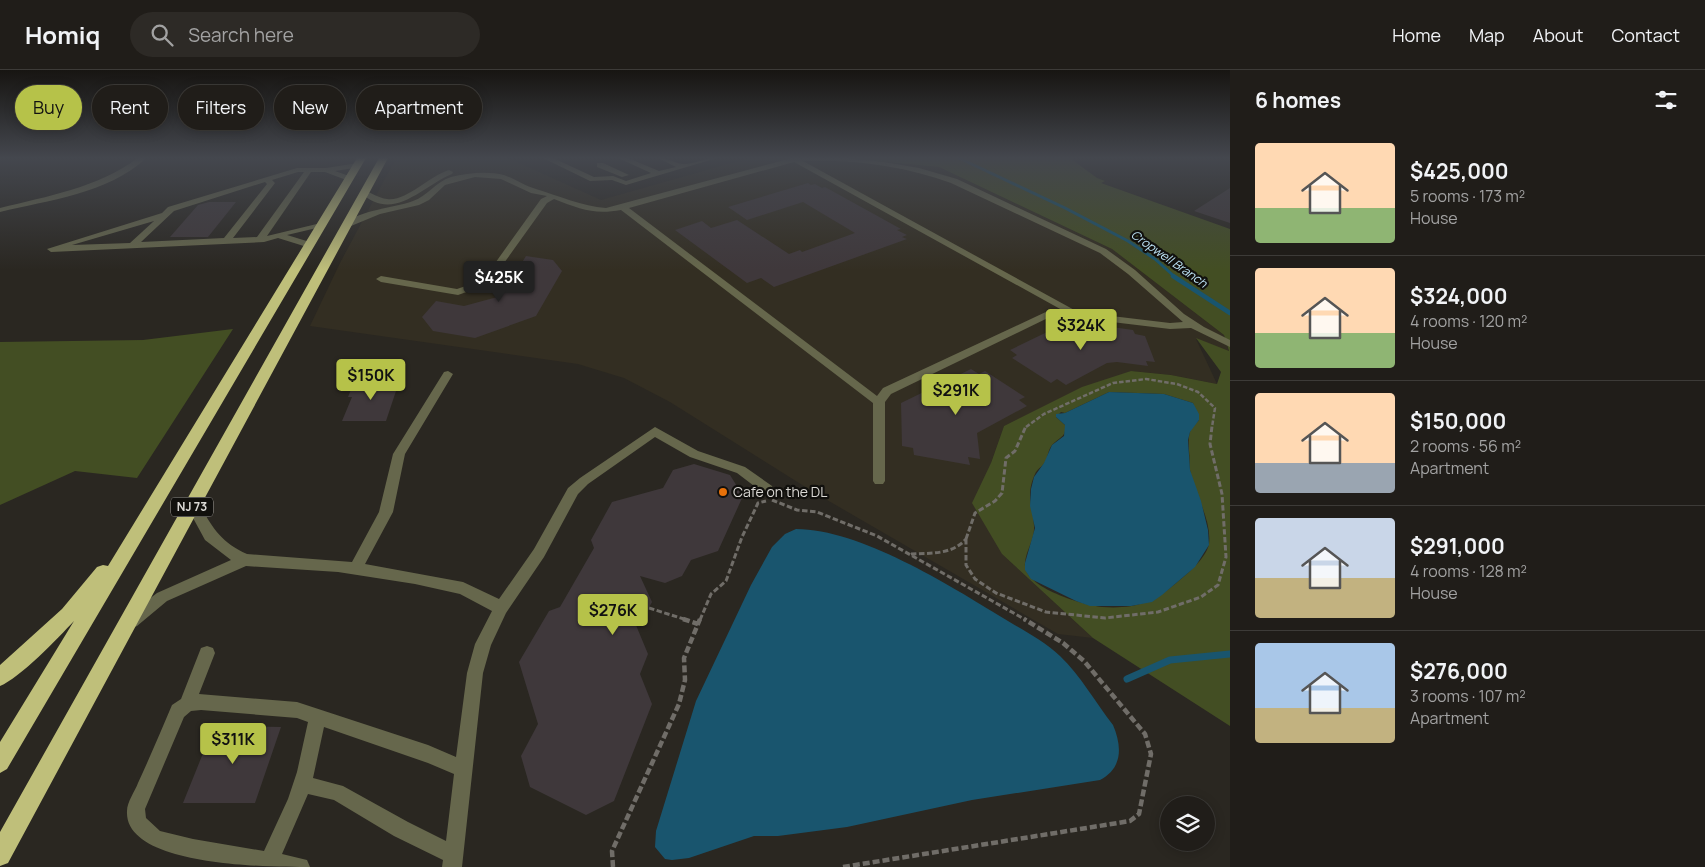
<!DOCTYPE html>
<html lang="en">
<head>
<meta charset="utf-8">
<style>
	:root { --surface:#201d19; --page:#2d2a26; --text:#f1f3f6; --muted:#a2a2a2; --line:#3d3b38; --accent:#b6c249 }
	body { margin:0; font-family:Manrope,sans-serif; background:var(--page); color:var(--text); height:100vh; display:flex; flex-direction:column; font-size:19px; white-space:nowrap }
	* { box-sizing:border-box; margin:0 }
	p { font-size:16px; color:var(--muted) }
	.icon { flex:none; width:28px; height:28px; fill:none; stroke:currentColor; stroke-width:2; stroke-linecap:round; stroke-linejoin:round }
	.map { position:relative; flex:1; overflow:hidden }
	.side { display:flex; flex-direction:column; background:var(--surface); width:475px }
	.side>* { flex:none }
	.banner { position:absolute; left:15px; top:15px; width:475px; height:45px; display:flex; gap:10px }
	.controls { position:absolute; left:1160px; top:726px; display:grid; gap:10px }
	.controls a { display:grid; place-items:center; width:55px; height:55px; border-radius:50%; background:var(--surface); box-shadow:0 2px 12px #0003,0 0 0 1px var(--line); font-size:25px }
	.price { position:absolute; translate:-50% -42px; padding:0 11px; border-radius:5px; background:var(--accent); color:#111; font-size:16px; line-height:32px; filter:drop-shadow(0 1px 2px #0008) }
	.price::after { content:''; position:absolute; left:50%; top:30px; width:15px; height:11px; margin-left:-8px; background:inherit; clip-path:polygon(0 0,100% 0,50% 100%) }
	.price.current { background:#222; color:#fff }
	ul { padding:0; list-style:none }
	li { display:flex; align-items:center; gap:15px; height:125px; padding:0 25px }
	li+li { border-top:1px solid var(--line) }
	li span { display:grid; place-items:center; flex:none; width:140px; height:100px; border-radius:5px; color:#555 }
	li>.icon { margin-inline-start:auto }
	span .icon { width:60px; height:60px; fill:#fffc; stroke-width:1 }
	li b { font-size:21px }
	h2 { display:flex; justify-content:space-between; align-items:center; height:60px; padding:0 25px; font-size:21px }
	.pill { padding:0 18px; border-radius:22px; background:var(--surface); box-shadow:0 2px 12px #0003,0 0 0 1px var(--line); font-size:18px; line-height:45px }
	.pill.current { background:var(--accent); color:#111 }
	header { display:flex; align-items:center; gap:30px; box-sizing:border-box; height:70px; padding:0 25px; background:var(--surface); border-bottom:1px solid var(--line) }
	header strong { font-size:24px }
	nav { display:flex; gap:28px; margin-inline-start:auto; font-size:18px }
	.search { width:350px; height:45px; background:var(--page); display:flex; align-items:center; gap:12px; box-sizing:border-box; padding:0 18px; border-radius:28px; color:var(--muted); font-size:19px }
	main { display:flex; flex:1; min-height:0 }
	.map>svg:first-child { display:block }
</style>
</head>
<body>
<header>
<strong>Homiq</strong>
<div class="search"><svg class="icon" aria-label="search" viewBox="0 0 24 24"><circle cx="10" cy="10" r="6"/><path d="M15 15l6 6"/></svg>Search here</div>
<nav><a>Home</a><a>Map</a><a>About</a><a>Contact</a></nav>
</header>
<main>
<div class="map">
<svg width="1230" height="797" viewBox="0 0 1230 797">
	<rect width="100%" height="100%" fill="#2a2721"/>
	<path fill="#332e22" d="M396,88H508L601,130L749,88H843L939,97L1112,179L1224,265L1229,282L1196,269L1217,314L1171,305L1131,301L1004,356L991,393L1002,484L1093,568L1058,564L815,423L670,332L624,308L578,294L310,256L340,193Z"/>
	<path fill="#434e23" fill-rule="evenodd" d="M843,88H1070L1097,108L1105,111L1101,113L1230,159V656L1093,568L1002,484L972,433L991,393L1004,356L1082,317L1131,301L1171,305L1217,314L1221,302L1196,268L1229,281L1224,265L1112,179L939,97ZM1109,322L1164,324L1193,333L1199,350C1196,354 1191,358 1190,362C1188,368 1189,375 1189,381C1190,387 1189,394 1190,400C1194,424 1212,449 1209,474C1206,489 1186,505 1175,514C1152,534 1132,539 1102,537C1083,535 1022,517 1025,493C1026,480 1035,469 1034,456C1033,436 1025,426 1035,404C1037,399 1042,397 1045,392C1048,387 1048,380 1052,375C1059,367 1067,367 1065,355L1056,347L1061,342L1065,343Z
		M233,259L137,408L75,401L0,435V272L143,270Z"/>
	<path fill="#19556e" d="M1109,322L1164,324L1193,333L1199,344V350L1190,362L1188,370L1190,400L1201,431L1208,460L1209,475L1195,497L1162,525L1152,532L1131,536H1090L1076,531L1031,509L1025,500V493L1035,458L1030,436L1031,419L1034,407L1044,393L1052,375L1064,366L1065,355L1056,347V344L1065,343Z
		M796,459C860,459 949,515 1003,548C1022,560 1043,570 1060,586C1081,606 1095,632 1113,655C1122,676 1123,698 1100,710L972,730L847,757L778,766H754L689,788L672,790L665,789L655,777L656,761L696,631L751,515L772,477L785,464Z"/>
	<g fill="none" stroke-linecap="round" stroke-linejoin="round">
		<path stroke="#19556e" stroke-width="3" d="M959,88L1065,138L1128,171L1155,189L1175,207"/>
		<path stroke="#19556e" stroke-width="4.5" d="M1173,206L1230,243"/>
		<path stroke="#19556e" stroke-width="7" d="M1127,609L1170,590L1230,584"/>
	</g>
	<path fill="#3f383b" d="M808,113L811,115L815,114L822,118L825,117L901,159L897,160L907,165L902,167L907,169L774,217L761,208L747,213L675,160L702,151L711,158L737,150L789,184L800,180L802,182L855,163L803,132L747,150L728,137Z
		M1230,118V153L1194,141Z
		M209,132H236L208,167H170L198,135Z
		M526,186L553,190L562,201L536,246L475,268L433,261L422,247L436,231L464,236L501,226Z
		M1070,251L1133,260L1135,264L1145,266L1155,292L1146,291L1148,296L1117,292L1107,293L1066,315L1057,309L1051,313L1012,288L1017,285L1010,280Z
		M971,299L979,304L985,301L1025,327L1019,330L1027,336L977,363L980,389L968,387L970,395L914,385L913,378L902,376L901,333Z
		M354,312H399L386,351H342L352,327H348Z
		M694,394L730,405L743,426L718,481L691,490L682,506L665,513L640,506L652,532L645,545L633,548L648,584L640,604L652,634L614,731L586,745L530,717L521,686L538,654L519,592L549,541L560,537L594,478L591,470L612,432L663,418L673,400Z
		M214,656L281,657L255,733H183Z"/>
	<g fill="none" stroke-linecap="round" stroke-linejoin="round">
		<path stroke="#706d68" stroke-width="2.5" stroke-dasharray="4.5 2" stroke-linecap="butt" d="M1026,357L1044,344L1113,313L1146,309L1177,314L1198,322L1215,338L1212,357"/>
		<path stroke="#706d68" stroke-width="3" stroke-dasharray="5.5 2.5" stroke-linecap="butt" d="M772,430L797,440L817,442L877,466L1026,550
			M966,469V495L975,509L996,523L1046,542L1105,548L1158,542L1201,527L1218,515L1226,487L1222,424L1210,374L1212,356
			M966,469L975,443L995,431L1002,423L1006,388L1015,381L1026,356
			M911,484C930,483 952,485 966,469
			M649,538L687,550
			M700,550L711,524L726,511L742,467L758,433L766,431"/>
		<path stroke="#706d68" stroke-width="4.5" stroke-dasharray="7 3" stroke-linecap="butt" d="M683,549L698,554
			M613,797L612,781L679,634L685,610L684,588L700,549
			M843,797L1130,751L1139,744L1151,684L1145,664L1084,591L1063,573L1024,549"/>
		<path fill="#66674c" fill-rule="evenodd" d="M138,88H146C108,124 48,130 0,142V138C48,126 97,118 138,88Z
			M543,88H553L594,107L613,106L626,111L651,103L618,88H628L659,101L676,97L658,88C667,88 680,95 685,94C696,93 706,88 717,88L626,115L612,110L590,111Z
			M792,88H846L884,92L919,98L957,109L1106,179L1135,200L1184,244L1204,257L1230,270V277L1191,258L1170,259L1054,245L891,324L885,332V411L883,414H875L873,411V333L621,140C594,145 580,139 554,129L547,133L489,214L458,225L381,212L376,209L381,206L457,219L483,210L541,129L547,126L531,123L501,109L475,107L445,115L429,130L419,135L380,144L351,156L344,154C362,139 391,139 413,131C428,126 435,112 451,107C467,103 488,101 504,105C515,109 525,116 536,119C559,126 582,136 606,138ZM803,91C852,89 905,96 951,113L1100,183L1128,204L1183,252L1170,253L1078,242ZM794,92L1062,240H1050L883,318L877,326L629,138Z
			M358,93H361V97L335,101L352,107V111H349L325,102H311L267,166L325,152V156L287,165L313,173V177H307L278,168L264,172L51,182L47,179L162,143L168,137L297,98H326ZM298,102H304L257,167L233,168L275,113L272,110ZM265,112L267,114L224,168L141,172L174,141ZM154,151L130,173L72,175Z
			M597,93H603L629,105L622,107L597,97Z
			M449,100L453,102L452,104C422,116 394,153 361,123L365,121C373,123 378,128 387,129C406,132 429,106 449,100Z
			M448,301L453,304L405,384L393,442L365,494L463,512L499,529L534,479L568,418L580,408L655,357L698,381L745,397L772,416L773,419L772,422H762L737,403L690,387L655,367L588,414L578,424L544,487L506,543L491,575L483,603L462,797H442L443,790L394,766L334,730L308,724L282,784L307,790L310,797C271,797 124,797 127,741C127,732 135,721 138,713C150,687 161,661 172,635L181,629L201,578L207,576L213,578L215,583L199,624L297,632L428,675L456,687L467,603L475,574L492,541L460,524L415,514L338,502L246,496L167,531L137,556L132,558L127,556L124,551L127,546L157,523L231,490L205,470L186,435L188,431H198C211,456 220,472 247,484L352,492L379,442L393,384L444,302ZM201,640L297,648L308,652L297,702L288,729L264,781L193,769L160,761L146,748L145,739L184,647L191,641ZM324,657L428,693L454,704L446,771L408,752L343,716L313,708Z"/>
		<path fill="#bfbf7a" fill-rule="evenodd" d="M357,88H366L7,699L0,703V672L74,551C58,568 20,608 0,616V595L62,539L97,497L103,495L108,496Z
			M379,88H388L8,793L0,796V762Z"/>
	</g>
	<linearGradient id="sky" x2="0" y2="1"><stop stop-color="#171512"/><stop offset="0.44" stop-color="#44474e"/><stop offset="1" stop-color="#44474e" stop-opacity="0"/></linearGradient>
	<rect width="1230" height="200" fill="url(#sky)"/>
	<circle fill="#e8710a" stroke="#11100d" stroke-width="2" cx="723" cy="422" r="5"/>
	<g text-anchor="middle" stroke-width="4.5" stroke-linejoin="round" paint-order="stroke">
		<g font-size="12" font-style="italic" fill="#bce2f5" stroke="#11100d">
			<text transform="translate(1169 189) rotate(35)" y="4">Cropwell Branch</text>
		</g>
		<rect fill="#11100d" stroke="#9e9c98" stroke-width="1" x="171" y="427.5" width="42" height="19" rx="4"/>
		<g font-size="12" font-weight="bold" fill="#dad8d4">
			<text x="192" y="441">NJ 73</text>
		</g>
		<g font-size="14" fill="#dad8d4" stroke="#11100d" text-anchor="start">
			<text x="733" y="427">Cafe on the DL</text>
		</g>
	</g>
</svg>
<div class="controls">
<a><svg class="icon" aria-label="layers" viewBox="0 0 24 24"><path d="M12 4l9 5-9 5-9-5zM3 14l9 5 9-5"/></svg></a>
</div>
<b class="price current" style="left:499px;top:233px">$425K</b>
<b class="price" style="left:1081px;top:281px">$324K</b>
<b class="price" style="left:371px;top:331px">$150K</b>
<b class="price" style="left:956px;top:346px">$291K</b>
<b class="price" style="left:613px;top:566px">$276K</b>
<b class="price" style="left:233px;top:695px">$311K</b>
<div class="banner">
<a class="pill current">Buy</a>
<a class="pill">Rent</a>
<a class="pill">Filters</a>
<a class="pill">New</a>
<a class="pill">Apartment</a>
</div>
</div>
<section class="side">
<h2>6 homes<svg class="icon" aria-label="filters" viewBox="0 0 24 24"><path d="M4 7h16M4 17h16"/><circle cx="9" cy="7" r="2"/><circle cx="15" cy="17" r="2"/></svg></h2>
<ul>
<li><span style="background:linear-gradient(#ffd9b3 65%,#8fb573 0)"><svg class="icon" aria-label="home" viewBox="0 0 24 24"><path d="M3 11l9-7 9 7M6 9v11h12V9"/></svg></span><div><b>$425,000</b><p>5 rooms · 173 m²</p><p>House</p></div></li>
<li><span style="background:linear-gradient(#ffd9b3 65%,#8fb573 0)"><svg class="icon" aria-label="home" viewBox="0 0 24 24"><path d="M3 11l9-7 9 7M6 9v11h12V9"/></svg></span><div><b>$324,000</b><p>4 rooms · 120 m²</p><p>House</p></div></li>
<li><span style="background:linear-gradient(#ffd9b3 70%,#9aa5b1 0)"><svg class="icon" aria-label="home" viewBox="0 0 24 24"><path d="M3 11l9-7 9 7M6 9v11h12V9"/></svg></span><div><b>$150,000</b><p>2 rooms · 56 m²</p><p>Apartment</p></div></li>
<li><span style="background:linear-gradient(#c9d6e8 60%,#c2b280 0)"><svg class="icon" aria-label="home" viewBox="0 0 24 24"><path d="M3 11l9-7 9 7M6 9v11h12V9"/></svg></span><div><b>$291,000</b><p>4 rooms · 128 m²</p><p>House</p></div></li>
<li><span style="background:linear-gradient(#a9c7e8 65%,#c2b280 0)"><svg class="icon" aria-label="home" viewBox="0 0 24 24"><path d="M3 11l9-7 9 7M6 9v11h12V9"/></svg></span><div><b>$276,000</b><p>3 rooms · 107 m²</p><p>Apartment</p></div></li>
</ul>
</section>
</main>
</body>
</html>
